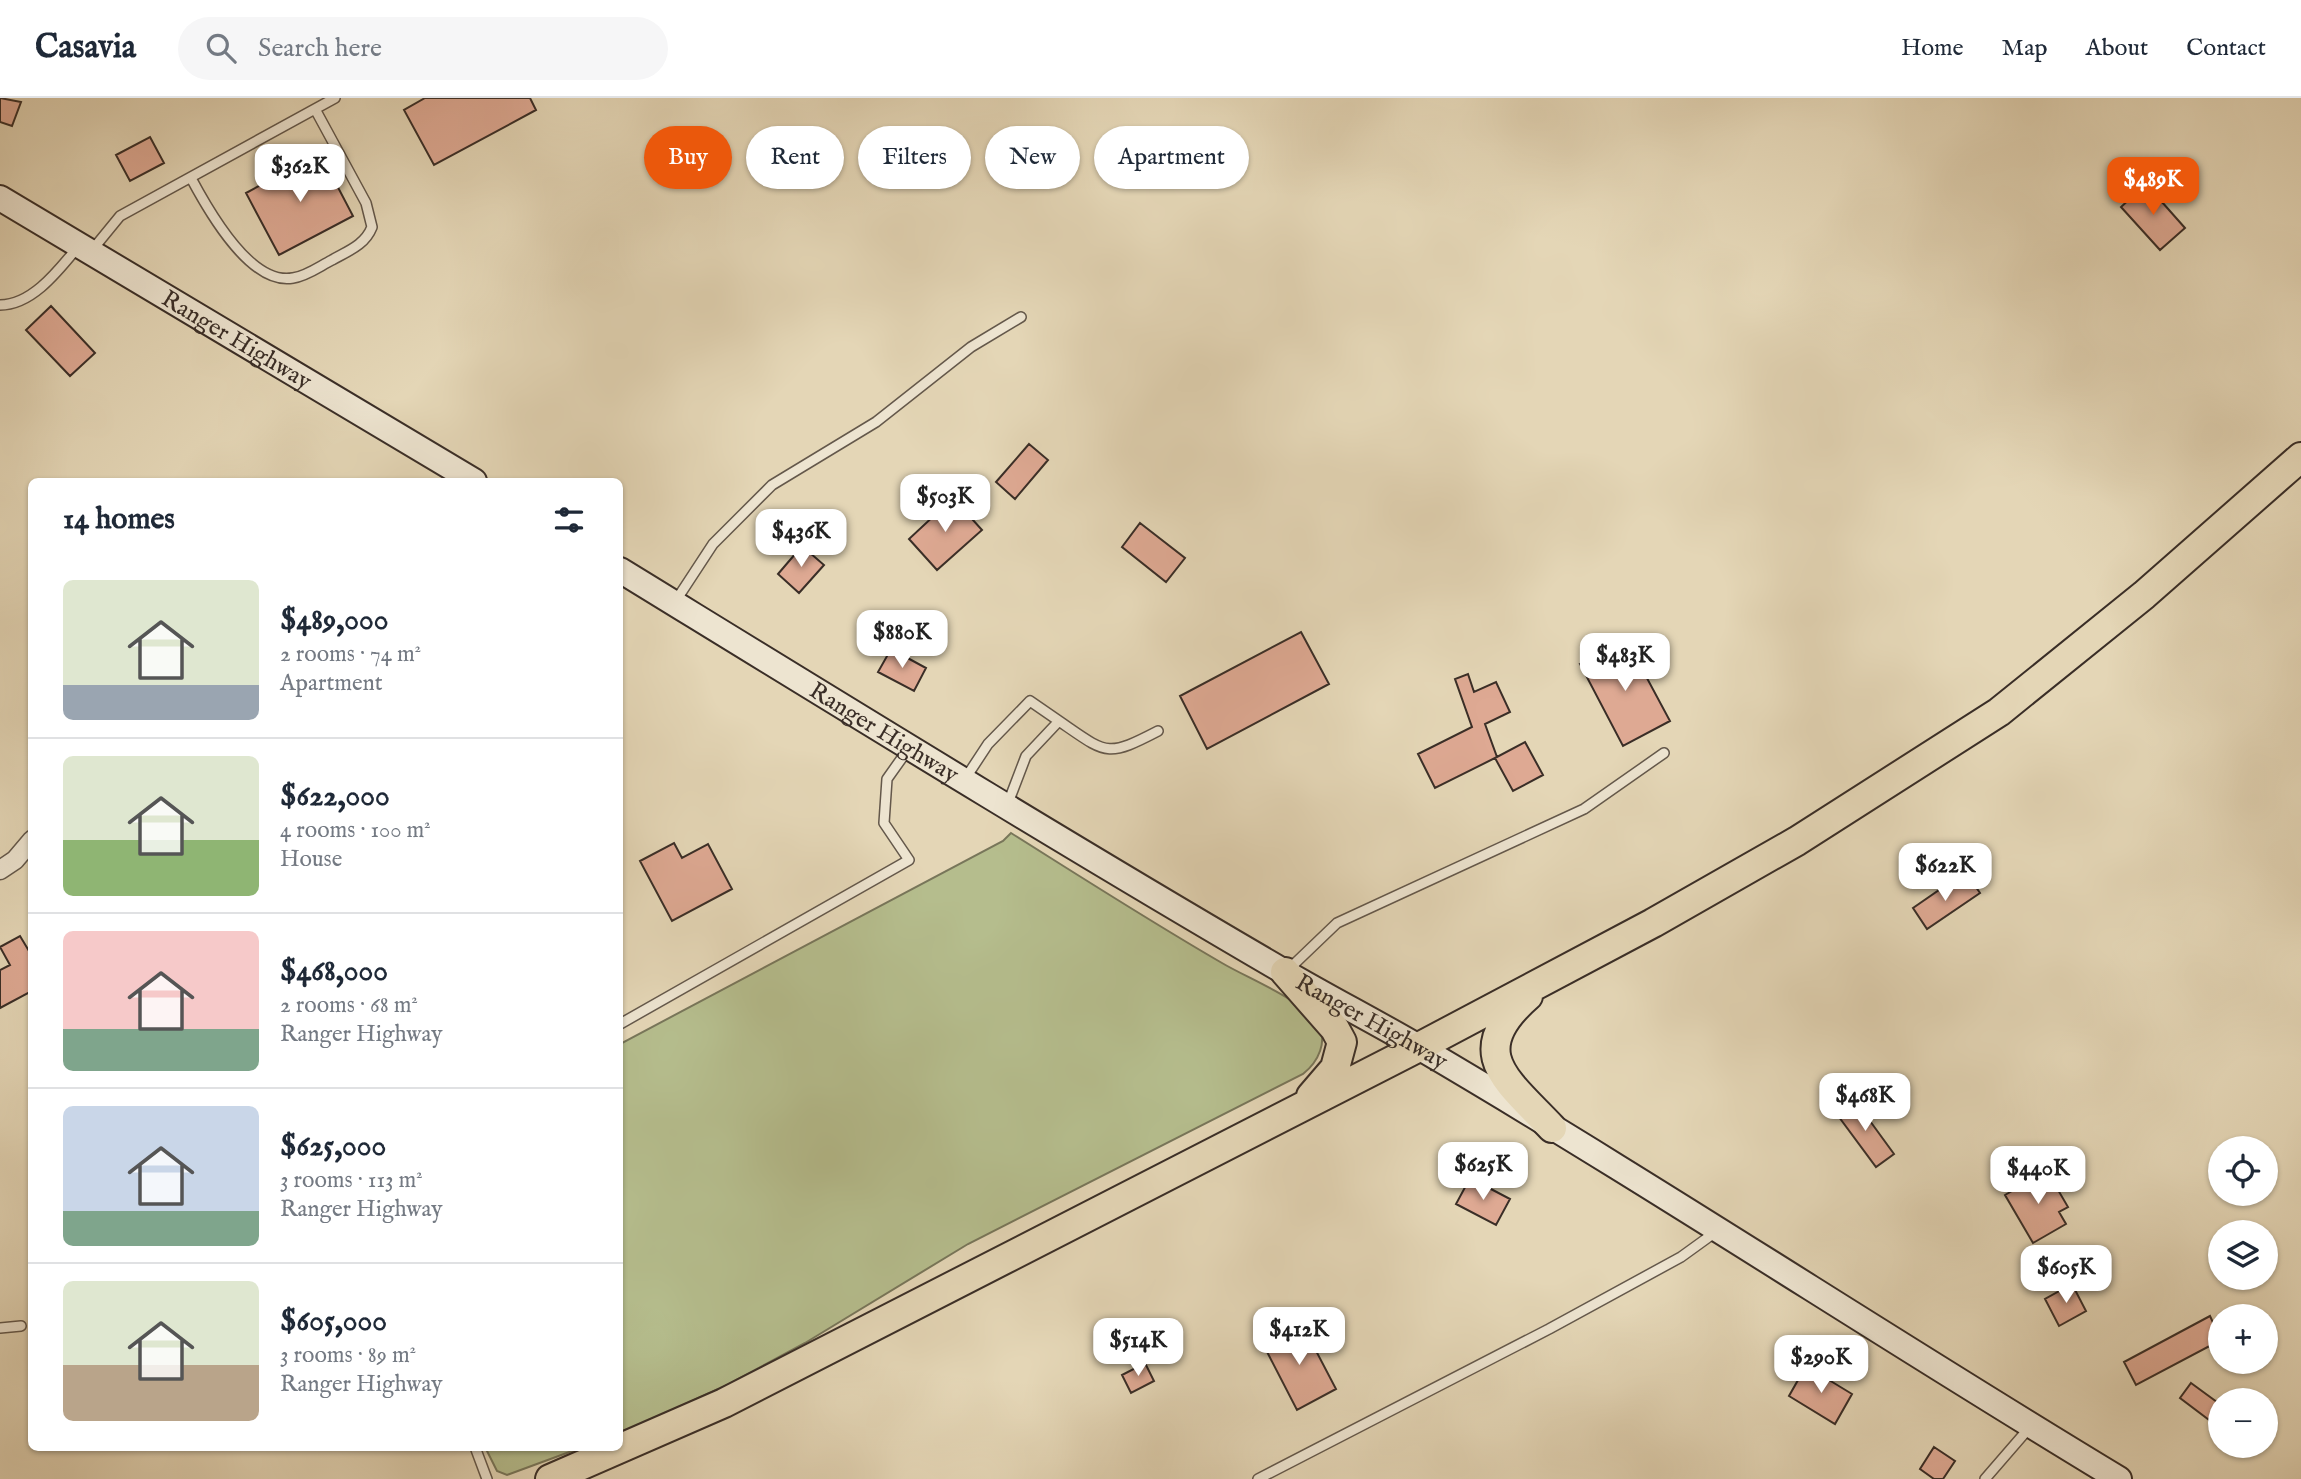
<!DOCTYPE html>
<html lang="en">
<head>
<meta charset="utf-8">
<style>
	:root { --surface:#fff; --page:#f6f6f7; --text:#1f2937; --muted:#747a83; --line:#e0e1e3; --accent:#ea580c }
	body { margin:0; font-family:"IM FELL English",serif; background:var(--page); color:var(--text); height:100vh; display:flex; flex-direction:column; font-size:26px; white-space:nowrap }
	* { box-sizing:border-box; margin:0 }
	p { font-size:23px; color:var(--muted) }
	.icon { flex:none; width:38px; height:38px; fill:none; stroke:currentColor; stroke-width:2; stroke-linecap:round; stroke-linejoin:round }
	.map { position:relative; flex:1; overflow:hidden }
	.side { position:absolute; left:28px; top:380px; width:595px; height:973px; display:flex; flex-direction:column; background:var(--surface); border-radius:10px; box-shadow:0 2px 5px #0004 }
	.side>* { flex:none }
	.top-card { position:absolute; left:644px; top:28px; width:665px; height:63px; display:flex; gap:14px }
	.tools { position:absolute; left:2208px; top:1038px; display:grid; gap:14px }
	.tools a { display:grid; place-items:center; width:70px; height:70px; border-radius:50%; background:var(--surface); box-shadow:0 2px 5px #0004; font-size:35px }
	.price { position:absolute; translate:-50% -60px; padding:0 16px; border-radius:14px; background:#fff; color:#222; font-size:23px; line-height:46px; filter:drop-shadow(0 2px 4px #0008) }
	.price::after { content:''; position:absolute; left:50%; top:42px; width:21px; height:16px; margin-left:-10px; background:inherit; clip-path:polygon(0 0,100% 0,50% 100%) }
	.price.on { background:var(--accent); color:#fff }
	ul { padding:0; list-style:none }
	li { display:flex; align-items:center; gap:21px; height:175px; padding:0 35px }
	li+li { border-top:2px solid var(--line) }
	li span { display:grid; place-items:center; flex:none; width:196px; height:140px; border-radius:10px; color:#555 }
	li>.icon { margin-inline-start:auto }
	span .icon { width:84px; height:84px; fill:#fffc; stroke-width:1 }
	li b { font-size:30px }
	h2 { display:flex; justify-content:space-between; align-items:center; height:84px; padding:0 35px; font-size:30px }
	.pill { padding:0 24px; border-radius:32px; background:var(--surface); box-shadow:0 2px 5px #0004; font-size:24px; line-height:63px }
	.pill.on { background:var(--accent); color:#fff }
	header { display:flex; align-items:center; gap:42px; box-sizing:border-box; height:98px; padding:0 35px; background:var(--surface); border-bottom:2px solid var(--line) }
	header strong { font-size:33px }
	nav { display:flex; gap:38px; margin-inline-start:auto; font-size:24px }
	.search { width:490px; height:63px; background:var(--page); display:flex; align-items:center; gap:18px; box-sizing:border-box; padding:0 24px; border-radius:38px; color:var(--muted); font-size:26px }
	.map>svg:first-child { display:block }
</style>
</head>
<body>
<header>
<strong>Casavia</strong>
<div class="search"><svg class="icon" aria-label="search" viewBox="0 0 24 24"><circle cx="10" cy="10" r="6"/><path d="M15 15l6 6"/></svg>Search here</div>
<nav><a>Home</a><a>Map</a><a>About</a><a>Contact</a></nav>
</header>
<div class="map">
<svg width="2301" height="1381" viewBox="0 0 2301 1381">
	<rect width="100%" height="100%" fill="#e4d6b6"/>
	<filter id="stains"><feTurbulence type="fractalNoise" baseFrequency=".00286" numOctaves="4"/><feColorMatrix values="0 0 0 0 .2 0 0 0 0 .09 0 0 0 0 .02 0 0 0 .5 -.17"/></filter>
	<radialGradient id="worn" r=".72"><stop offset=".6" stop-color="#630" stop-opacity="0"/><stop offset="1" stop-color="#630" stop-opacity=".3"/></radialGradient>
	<path fill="#b5bd8d" stroke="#78765a" stroke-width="2" d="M1011,735C1081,779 1151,824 1222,865C1247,880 1301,901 1317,925C1329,943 1318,964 1303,976L968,1146L805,1245L729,1286L620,1336V946L1003,743Z
		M485,1349H583L507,1377L497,1373Z"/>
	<path fill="#dea993" stroke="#3a2e27" stroke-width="2" d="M0,0L21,4L12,28L0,24Z
		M425,0H530L536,12L434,67L404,12Z
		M150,39L164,65L130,83L116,57Z
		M320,55L353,118L279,157L246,95Z
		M2146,86L2185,130L2160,152L2121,109Z
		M51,208L95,255L70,278L26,232Z
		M1029,346L1048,362L1015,401L996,384Z
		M953,400L982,432L937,472L909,441Z
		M1140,425L1185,460L1166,484L1122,449Z
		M802,448L824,467L799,495L778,476Z
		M1301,534L1329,586L1207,651L1180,598Z
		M1626,541L1670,623L1623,648L1580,566Z
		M891,551L926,570L914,593L878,574Z
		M1468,576L1474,594L1496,584L1510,614L1485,626L1497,659L1435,690L1418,656L1472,629L1455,581Z
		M1525,644L1543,677L1513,693L1495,660Z
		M674,745L682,760L708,746L732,791L672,823L640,763Z
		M1969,779L1980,795L1927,831L1913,810L1942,790L1945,795Z
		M20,838L32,858V893L0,910V872L10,867L0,849Z
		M1854,1001L1894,1056L1876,1069L1836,1015Z
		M2047,1073L2068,1109L2059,1114L2066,1126L2033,1145L2005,1097Z
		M1470,1080L1510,1101L1496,1127L1456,1106Z
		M2072,1186L2086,1213L2059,1228L2045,1201Z
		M2210,1218L2221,1242L2136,1287L2124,1264Z
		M1302,1226L1336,1291L1297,1312L1263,1246Z
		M1145,1265L1154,1283L1131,1295L1122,1277Z
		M1806,1268L1852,1296L1835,1326L1789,1298Z
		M2191,1285L2221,1307V1331L2180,1300Z
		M1934,1349L1955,1363L1943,1381H1934L1920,1371Z"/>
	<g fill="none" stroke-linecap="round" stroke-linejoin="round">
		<g stroke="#64584b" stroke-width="12">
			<path id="service" d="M191,80C207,110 250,188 293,180C307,178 320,168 332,162C348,153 365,147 372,129L366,105L315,11
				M93,151L120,118L335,0
				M0,207C32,207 58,173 77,150
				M675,504L713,446L772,387L876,324L971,249L1021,219
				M965,681L988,646L1030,603L1059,623
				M1008,705L1026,658L1059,623C1107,656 1106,660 1158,633
				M1289,871L1337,825L1584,711L1664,655
				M620,926L909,762L884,725L887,681L909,650
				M0,1230L21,1228
				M475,1349L487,1381
				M1258,1381L1549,1231L1681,1159L1717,1133
				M1985,1381L2030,1329"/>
		</g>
		<g stroke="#64584b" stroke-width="21">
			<path id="minor" d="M0,772L15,762L32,742"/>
		</g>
		<g stroke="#3a2e27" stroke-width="28">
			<g id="secondary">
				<path id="s1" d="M0,100L474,383"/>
				<path id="s2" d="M620,472C840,607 1060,743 1283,873C1329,900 1376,924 1422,951C1657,1089 1885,1240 2119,1381"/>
			</g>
		</g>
		<g stroke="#3a2e27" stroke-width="32">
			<path id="primary" d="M1285,874L1335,931L1342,944L1335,970L1311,998
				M1528,898C1463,955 1508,983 1552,1030
				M550,1381L724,1305L1419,949L1653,825L1797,743L1999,614L2144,497L2301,359"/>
		</g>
		<use href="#service" stroke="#ede4d0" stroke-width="9"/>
		<use href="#minor" stroke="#ede4d0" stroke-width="18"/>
		<use href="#secondary" stroke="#ede4d0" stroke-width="24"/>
		<use href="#primary" stroke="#e4d6b6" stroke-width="28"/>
	</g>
	<g text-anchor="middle" stroke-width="6" stroke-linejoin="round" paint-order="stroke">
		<g font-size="24" fill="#3a2e27" stroke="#ede4d0">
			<text dy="8" stroke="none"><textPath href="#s1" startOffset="276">Ranger Highway</textPath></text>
			<text dy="8" stroke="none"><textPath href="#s2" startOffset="310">Ranger Highway</textPath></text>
			<text dy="8" stroke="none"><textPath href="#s2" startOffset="877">Ranger Highway</textPath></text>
		</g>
	</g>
	<rect width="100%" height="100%" filter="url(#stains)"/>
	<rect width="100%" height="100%" fill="url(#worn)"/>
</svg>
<div class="tools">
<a><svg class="icon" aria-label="locate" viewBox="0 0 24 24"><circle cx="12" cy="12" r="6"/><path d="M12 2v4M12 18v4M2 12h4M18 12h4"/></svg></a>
<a><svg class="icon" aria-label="layers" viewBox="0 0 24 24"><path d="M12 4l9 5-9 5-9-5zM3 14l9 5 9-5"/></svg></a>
<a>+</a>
<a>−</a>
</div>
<b class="price" style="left:300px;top:106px">$362K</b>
<b class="price on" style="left:2153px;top:119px">$489K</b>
<b class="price" style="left:945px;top:436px">$503K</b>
<b class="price" style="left:801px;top:471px">$436K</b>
<b class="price" style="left:902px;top:572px">$880K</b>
<b class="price" style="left:1625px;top:595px">$483K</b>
<b class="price" style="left:1945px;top:805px">$622K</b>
<b class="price" style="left:1865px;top:1035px">$468K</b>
<b class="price" style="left:1483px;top:1104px">$625K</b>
<b class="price" style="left:2038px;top:1108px">$440K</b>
<b class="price" style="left:2066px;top:1207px">$605K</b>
<b class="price" style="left:1299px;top:1269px">$412K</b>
<b class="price" style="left:1138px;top:1280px">$514K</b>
<b class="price" style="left:1821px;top:1297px">$290K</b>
<div class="top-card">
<a class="pill on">Buy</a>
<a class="pill">Rent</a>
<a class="pill">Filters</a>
<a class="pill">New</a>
<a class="pill">Apartment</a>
</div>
<section class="side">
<h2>14 homes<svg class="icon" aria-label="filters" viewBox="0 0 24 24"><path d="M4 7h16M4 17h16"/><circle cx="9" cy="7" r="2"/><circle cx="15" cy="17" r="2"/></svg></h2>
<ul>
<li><span style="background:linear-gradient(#dfe7d0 75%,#9aa5b1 0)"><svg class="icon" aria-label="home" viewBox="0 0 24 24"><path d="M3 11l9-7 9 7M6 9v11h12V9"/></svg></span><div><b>$489,000</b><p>2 rooms · 74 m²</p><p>Apartment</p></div></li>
<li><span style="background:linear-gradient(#dfe7d0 60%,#8fb573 0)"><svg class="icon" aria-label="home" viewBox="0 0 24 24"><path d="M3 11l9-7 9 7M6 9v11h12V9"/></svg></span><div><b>$622,000</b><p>4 rooms · 100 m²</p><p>House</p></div></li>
<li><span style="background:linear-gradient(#f6c9c9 70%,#7fa58c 0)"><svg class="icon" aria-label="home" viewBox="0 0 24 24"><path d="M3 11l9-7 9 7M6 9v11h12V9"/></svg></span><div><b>$468,000</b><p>2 rooms · 68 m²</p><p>Ranger Highway</p></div></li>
<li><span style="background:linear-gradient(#c9d6e8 75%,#7fa58c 0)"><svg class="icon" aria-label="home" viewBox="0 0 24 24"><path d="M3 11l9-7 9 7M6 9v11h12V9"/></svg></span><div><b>$625,000</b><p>3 rooms · 113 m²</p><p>Ranger Highway</p></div></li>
<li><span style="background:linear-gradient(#dfe7d0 60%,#b9a48a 0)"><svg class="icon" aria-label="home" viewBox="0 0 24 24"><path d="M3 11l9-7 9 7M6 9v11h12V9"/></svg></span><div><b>$605,000</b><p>3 rooms · 89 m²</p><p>Ranger Highway</p></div></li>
</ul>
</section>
</div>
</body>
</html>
